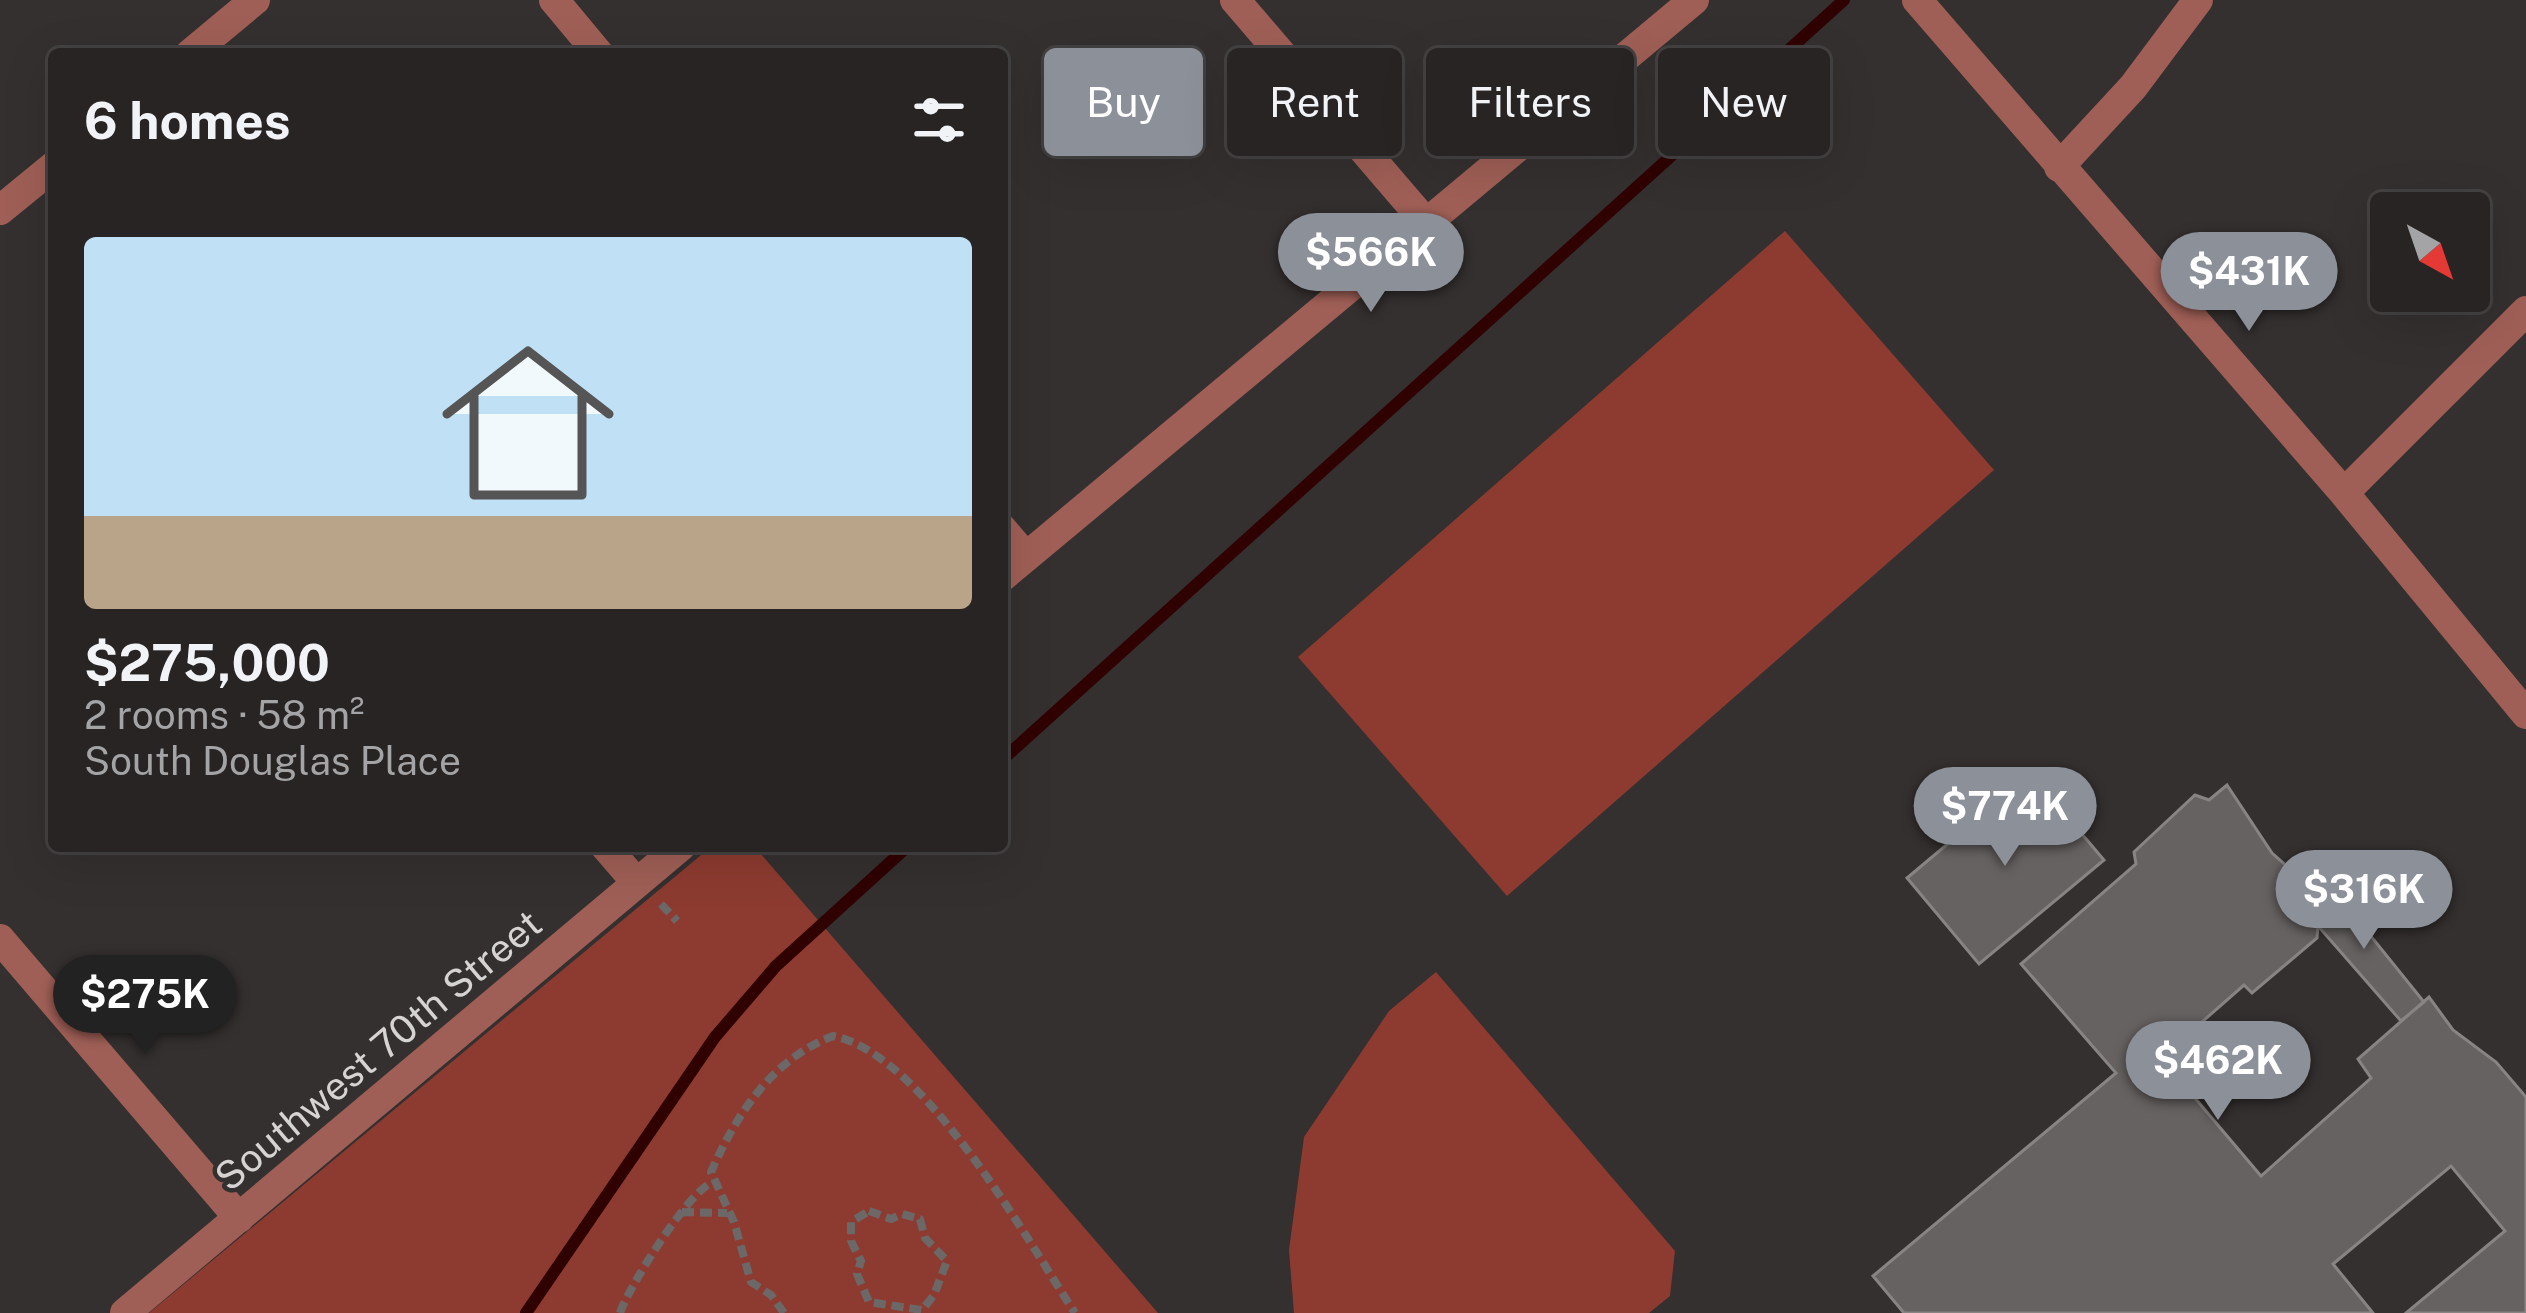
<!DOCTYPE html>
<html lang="en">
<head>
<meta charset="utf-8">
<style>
	:root { --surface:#272423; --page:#333030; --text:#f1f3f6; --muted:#a4a4a6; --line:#434141; --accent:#8c9099 }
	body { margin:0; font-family:"Public Sans",sans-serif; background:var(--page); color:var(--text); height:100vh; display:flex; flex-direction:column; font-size:45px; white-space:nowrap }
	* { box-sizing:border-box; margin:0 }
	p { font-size:39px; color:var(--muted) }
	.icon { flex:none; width:66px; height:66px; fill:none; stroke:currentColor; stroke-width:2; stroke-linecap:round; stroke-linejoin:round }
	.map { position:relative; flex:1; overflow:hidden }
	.drawer { position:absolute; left:48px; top:48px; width:960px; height:804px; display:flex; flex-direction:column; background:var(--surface); border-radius:12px; box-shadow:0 12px 48px #0002,0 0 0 3px var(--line) }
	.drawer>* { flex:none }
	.guide { position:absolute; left:1044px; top:48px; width:1140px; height:108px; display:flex; gap:24px }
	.needle { width:78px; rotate:140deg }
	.tools { position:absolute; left:2370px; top:192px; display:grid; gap:24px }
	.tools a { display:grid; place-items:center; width:120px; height:120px; border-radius:12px; background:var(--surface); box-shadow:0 12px 48px #0002,0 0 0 3px var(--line); font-size:60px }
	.price { position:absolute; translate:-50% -102px; padding:0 27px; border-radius:42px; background:var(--accent); color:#fff; font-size:39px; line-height:78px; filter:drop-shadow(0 3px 6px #0008) }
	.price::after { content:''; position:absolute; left:50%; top:72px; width:36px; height:27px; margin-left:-18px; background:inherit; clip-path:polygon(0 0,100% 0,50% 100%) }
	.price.on { background:#222; color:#fff }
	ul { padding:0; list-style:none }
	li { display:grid; align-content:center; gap:24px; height:636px; padding:0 36px }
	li+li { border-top:3px solid var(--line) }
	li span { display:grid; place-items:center; height:372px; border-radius:12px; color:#555 }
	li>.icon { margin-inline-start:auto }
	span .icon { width:216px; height:216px; fill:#fffc; stroke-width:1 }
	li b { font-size:51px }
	h2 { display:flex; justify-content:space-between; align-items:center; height:144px; padding:0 36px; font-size:51px }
	.tag { padding:0 42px; border-radius:12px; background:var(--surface); box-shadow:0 12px 48px #0002,0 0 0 3px var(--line); font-size:42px; line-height:108px }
	.tag.on { background:var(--accent); color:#fff }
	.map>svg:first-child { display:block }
</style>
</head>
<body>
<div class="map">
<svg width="2526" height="1313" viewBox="0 0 2526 1313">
	<rect width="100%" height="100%" fill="#34302f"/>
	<path fill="#8d3b30" d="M1785,231L1994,470L1507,896L1298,657Z
		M712,846H754L1158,1313H149Z
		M1436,972L1675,1251L1670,1296L1649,1313H1294L1289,1250L1304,1137L1389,1011Z"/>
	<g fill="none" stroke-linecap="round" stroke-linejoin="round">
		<path stroke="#300101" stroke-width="12" d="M1002,760L1844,0
			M526,1313L715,1037L776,966L908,846"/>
	</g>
	<path fill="#676262" stroke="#898484" stroke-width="3" d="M2031,774L2104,860L1979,964L1907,878Z
		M2227,785L2272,853L2336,910L2318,926L2317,938L2252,993L2244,985L2161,1058L2261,1176L2371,1078L2358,1059L2429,997L2453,1030L2496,1062L2526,1097V1313H2406L2505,1231L2451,1166L2333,1264L2373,1313H1904L1873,1276L2116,1073L2021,964L2136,864L2134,852L2195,795L2209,800Z
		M2320,873L2424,1002L2401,1021L2318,926L2336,910L2299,882Z"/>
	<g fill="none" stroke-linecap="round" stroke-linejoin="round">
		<path stroke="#6c6868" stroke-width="8" stroke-dasharray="12 6" stroke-linecap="butt" d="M661,904L677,921
			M869,1211L891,1219L902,1214L920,1219L925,1238L947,1261L934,1295L922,1310L869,1302L857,1274L861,1261L851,1241V1222Z
			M682,1212L727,1213
			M620,1313C628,1288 690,1189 713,1182
			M784,1313L771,1295L751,1282L734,1222L711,1172C736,1115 772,1059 833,1036C923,1053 1026,1238 1075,1313"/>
		<path stroke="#9f5f56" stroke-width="30" d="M554,0L599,54
			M1235,0L1428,225
			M1917,0L2344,493L2526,714
			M190,54L255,0
			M2059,167L2133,87L2198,0
			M0,210L54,166
			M2344,493L2526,311
			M1002,529L1026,557
			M1002,577L1694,0
			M605,846L637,883
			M0,939L239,1218
			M125,1313L681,846"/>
	</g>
	<g text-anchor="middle" stroke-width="9" stroke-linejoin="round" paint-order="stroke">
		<g font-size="39" fill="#d6d3d3" stroke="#34302f">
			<text transform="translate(378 1050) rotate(-40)" y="14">Southwest 70th Street</text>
		</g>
	</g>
</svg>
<div class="tools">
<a><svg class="needle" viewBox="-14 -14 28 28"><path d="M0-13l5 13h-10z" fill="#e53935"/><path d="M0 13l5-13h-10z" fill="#a4a4a6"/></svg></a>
</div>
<b class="price" style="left:1371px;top:315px">$566K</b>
<b class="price" style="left:2249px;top:334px">$431K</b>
<b class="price" style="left:2005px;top:869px">$774K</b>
<b class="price" style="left:2364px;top:952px">$316K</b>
<b class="price on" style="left:145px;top:1057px">$275K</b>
<b class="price" style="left:2218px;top:1123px">$462K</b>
<div class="guide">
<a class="tag on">Buy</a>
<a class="tag">Rent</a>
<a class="tag">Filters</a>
<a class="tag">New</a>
</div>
<section class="drawer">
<h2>6 homes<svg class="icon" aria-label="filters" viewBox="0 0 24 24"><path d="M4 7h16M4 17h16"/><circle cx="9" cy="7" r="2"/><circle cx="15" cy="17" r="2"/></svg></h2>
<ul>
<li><span style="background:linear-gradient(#bfe0f5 75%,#b9a48a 0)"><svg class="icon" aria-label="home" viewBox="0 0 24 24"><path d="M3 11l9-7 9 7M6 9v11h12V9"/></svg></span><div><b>$275,000</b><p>2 rooms · 58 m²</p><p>South Douglas Place</p></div></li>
</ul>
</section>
</div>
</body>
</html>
